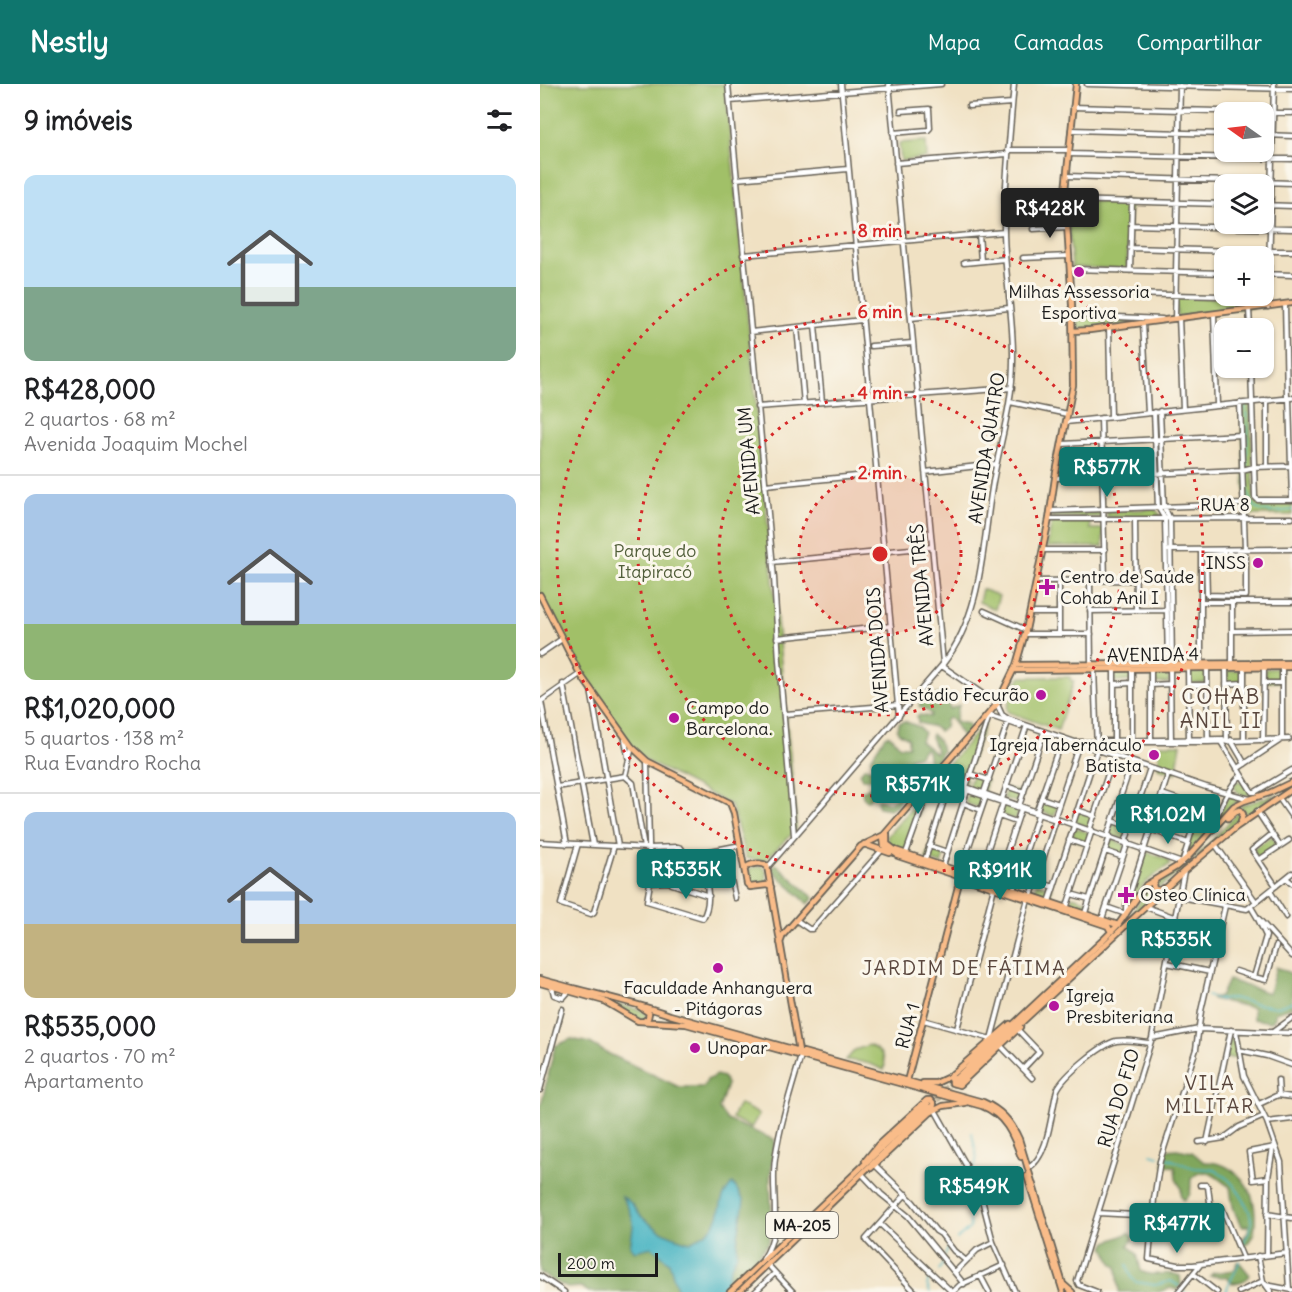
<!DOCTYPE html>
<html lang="pt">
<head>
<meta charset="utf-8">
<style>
	:root { --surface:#fff; --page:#f6f6f6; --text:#202124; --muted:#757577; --line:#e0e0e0; --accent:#0f766e }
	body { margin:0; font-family:Delius,sans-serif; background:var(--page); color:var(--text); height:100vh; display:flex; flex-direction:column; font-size:22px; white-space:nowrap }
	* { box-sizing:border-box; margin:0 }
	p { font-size:20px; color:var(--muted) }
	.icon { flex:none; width:33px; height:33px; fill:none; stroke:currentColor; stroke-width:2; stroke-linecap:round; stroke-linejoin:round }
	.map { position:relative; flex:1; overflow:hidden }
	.details { display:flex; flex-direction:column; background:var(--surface); width:540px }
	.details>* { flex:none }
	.needle { width:39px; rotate:284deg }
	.fabs { position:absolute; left:674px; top:18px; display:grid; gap:12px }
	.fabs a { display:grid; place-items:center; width:60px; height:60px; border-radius:12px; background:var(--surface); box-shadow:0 2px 4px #0004; font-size:30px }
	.scale { position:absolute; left:18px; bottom:15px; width:100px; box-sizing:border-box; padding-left:6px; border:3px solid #1c1c1c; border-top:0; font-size:16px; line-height:21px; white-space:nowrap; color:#1c1c1c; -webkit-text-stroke:4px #fbf7ec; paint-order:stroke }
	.price { position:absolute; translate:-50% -51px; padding:0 14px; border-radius:6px; background:var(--accent); color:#fff; font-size:20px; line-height:39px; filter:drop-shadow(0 2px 3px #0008) }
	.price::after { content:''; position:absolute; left:50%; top:36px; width:18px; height:14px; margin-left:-9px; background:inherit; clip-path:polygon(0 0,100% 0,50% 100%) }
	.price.active { background:#222; color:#fff }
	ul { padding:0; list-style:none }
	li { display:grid; align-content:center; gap:12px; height:318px; padding:0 24px }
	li+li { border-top:2px solid var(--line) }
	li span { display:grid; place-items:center; height:186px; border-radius:12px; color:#555 }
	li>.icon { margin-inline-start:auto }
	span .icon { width:108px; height:108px; fill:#fffc; stroke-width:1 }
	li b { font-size:26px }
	h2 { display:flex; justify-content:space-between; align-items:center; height:72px; padding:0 24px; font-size:26px }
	header { display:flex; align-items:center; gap:36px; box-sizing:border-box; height:84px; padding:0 30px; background:var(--accent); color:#fff }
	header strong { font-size:28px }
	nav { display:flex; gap:33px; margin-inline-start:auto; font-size:21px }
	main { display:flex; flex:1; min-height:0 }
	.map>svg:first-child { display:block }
</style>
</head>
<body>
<header>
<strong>Nestly</strong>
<nav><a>Mapa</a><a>Camadas</a><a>Compartilhar</a></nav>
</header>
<main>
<section class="details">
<h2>9 imóveis<svg class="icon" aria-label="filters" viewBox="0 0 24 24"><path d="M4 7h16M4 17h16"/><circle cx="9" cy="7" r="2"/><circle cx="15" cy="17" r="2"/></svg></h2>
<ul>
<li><span style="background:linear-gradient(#bfe0f5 60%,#7fa58c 0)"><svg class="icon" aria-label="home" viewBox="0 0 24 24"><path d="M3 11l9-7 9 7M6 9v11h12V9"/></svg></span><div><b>R$428,000</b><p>2 quartos · 68 m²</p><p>Avenida Joaquim Mochel</p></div></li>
<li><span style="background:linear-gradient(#a9c7e8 70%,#8fb573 0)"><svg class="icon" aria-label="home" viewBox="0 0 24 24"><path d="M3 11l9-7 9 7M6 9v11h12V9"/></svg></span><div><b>R$1,020,000</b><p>5 quartos · 138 m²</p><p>Rua Evandro Rocha</p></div></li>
<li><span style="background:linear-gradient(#a9c7e8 60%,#c2b280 0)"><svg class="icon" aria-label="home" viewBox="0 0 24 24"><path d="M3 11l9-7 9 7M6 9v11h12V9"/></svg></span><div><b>R$535,000</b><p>2 quartos · 70 m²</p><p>Apartamento</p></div></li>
</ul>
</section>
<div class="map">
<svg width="752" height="1208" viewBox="0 0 752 1208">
	<rect width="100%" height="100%" fill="#fbf7ec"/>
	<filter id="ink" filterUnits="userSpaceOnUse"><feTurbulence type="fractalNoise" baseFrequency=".0167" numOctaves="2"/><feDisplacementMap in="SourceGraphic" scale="12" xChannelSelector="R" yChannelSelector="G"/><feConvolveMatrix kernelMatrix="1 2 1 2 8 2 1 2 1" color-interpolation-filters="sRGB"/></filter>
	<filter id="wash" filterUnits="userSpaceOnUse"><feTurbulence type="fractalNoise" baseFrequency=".008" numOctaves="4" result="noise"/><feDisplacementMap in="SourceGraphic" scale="24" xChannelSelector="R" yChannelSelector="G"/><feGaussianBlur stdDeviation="1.35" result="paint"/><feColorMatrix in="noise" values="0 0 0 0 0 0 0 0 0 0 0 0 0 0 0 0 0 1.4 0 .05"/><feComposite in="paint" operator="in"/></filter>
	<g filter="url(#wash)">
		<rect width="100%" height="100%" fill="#f0e1c3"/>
		<path fill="#a1c068" stroke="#5e6e42" stroke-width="1.5" d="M0,0H185L256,733V746L224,777L206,774L191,721L107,677L85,656L42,589L0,508Z
			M386,57L387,74L361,77L359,59Z
			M527,117L590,118L587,185L532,183Z
			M636,213L724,215L722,222L637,233Z
			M537,234L602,236V238L538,245Z
			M710,319L714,417L717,419L752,418V431H706L701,320Z
			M615,425L622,433H567V427Z
			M562,428V433H512V429Z
			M550,436V445H563V463H507L512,437Z
			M442,505L459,512L455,525L439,518Z
			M741,584V598H725V585Z
			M591,585V597L575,598L574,586Z
			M612,586H628L629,599H612Z
			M650,586H666V599H650Z
			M703,586V598L687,599V587Z
			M480,593H530L531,597H534L518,646L468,628L467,624L476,597H479Z
			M445,639L425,695H427L425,701L409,696L404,690L405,684Z
			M620,660H641L636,689L618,684Z
			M432,692L447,697L444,708L428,703Z
			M697,697L705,699L711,709L714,710C705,713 695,710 694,700Z
			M467,704L482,709L479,719L463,714Z
			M428,709L443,714L440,724L425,719Z
			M384,710L365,768L349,761L347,752L349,750Z
			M737,710L707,731L700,722Z
			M690,711L702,714L686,726L675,741L681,724Z
			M503,716L518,721L514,732L499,727Z
			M464,721L479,726L475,736L460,730Z
			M537,727L553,732L549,743L534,738Z
			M697,729L700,730C696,744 635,791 620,803H616L617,798L646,781L673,756Z
			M573,739L589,745L585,756L569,750Z
			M655,742L669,747L645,772Z
			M535,744L550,749L546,760L531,755Z
			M732,752L738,762L719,775L713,765Z
			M570,755L586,761L582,771L567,766Z
			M390,764L405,769L401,780L386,775Z
			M606,768L627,775L630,780L606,798L590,818Z
			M425,776L440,781L436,791L422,786Z
			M222,782L226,786L227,798L212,799L209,786L211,784Z
			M461,787L476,792L472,804L457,799Z
			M497,799L512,804L508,816L493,810Z
			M609,803L615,811L585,840Z
			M532,812L548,817L544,827L529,822Z
			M72,919L103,927L107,930L106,933L103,936L86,929Z
			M692,949L694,951L698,974H686Z
			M329,961C340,966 347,974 344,986C327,978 324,978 306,976L315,966Z
			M199,1020L219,1030L211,1044L192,1034Z"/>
		<path fill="#80a65c" stroke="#4e613c" stroke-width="1.5" d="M398,610L407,615L410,625L419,621L415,638L428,640L430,647L427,653H423C417,648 417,638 409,634L406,636L405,643L399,647L394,643L378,639L377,632L380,631L390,633L391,630L379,622L382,612H385L392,620L394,618L395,611Z
			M364,637L379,643L384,649L380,657L395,669L397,668L391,653L392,650C397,654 401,660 402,667L392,686H386L382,683L389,680L387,666L384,665L380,671L370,674L369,683L376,698L364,704L357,721L350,725L339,723L337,718L339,716L349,719L356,714L361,689L353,686L347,695L337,697L331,713L327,717L323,713L322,707L333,702L334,698L332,695H322L320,689L325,683L339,687L344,686L346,677L345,675L342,674L336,680H333L331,674L345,652L347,651L352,653L360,662H368V654L358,648L357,645L359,639Z
			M236,780L274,814L268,820L231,785Z
			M736,883L752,890V923L735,928V933L731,938L713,935V924L672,915V913H680L688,896L729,909Z
			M31,955L50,959L65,968L139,1003H164L167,996L176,991L183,993L187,1000L179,1025L187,1036L235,1056L230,1096L232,1135L229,1158L204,1189L186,1208H49L41,1203L27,1204L0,1189V1025L15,962Z
			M637,1065L652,1068L664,1078C693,1077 714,1102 715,1130C715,1143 716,1151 706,1161L701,1160L699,1157C705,1154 710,1148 708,1141L703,1143C693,1129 692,1120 690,1103C677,1095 666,1079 651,1095C650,1104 653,1111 644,1116L641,1113V1104L636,1095L635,1083L623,1081L626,1066Z
			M589,1149L593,1152V1156L588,1161L597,1170L601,1187C614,1195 627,1185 640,1192L641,1201L637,1206L631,1204L618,1208H579L577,1183L572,1179L564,1163L567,1158Z
			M697,1178L700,1179L710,1191C707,1197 698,1199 692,1199L686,1193L670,1192L673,1189L695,1186Z"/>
		<path fill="#46b4c2" stroke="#31686f" stroke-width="1.5" d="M193,1099L204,1117L197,1158V1170L190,1185L185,1203L181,1208H138L129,1178L112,1163L95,1167L90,1162C95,1138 95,1134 82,1113C91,1117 93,1122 99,1130C113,1145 131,1153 150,1158C159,1153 172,1147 176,1137C184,1119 177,1117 193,1099Z"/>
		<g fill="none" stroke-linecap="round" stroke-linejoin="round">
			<path stroke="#46b4c2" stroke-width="1.5" d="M705,321C705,329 708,337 708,344C707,359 703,414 715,423C723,431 742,427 752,426
				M667,912L681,916L693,914L716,920L737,923L752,918
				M611,1070L619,1072
				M624,1073C634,1076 645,1082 655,1084C661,1085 668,1084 674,1086C690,1091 714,1125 711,1142C710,1150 703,1156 702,1164
				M417,1155L430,1144C429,1139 430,1134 429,1130C427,1123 421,1115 420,1108C420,1094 428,1095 433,1085C441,1073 433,1061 432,1049
				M405,1172L408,1164
				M587,1181L592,1194L596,1198L615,1201L631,1197L639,1202
				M399,1186L403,1179
				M389,1195L387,1201L390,1208
				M643,1206L645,1208
				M686,1208C689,1195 697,1189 699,1177"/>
		</g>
	</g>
	<g filter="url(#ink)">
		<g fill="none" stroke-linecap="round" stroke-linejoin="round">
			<path stroke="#c6baa2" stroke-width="4.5" stroke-dasharray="4.5 2" stroke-linecap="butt" d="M389,1019L413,996
				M393,1021L417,998"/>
			<g stroke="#666156" stroke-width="7">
				<path id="minor" d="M188,0L234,494L239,577L254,751
					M301,0L359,632
					M349,0L403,579
					M547,0L752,5
					M190,17L401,0
					M429,22L472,19
					M533,23L752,29
					M531,46L684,50
					M353,49L388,46L390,44L389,25L361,27
					M723,51L752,52
					M468,66H529
					M529,70L752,75
					M356,79L467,70
					M527,92L752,99
					M196,95L308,85
					M525,116L684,120
					M723,121L752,122
					M591,141L752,145
					M493,145L527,143
					M439,150L441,177
					M590,164L730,168
					M730,167H752
					M203,171L464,148
					M483,174L529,172
					M424,179L465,175
					M530,185L684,189
					M590,187L592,117
					M723,190L752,191
					M532,209L729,213
					M745,220L747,314
					M728,223L734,0
					M709,225L710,244
					M674,230L677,321
					M533,231L622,235
					M371,234L469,224
					M639,234L643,325
					M635,235L640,2
					M603,239L608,329
					M275,241L282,318
					M257,243L264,320
					M569,243L571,333
					M211,248L322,236
					M331,262L373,259
					M711,284L715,413L718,416H752
					M749,314L752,416
					M727,316V382
					M470,318L527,330
					M700,319L705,465
					M217,323L472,304
					M620,327L624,423L630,435L632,580
					M614,328L618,423L625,435L628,581
					M561,334L565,496
					M526,338L752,314
					M522,360L701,351
					M385,388L456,380
					M515,394L702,386L714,383L752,382
					M225,401L337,390
					M510,427L704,420
					M509,435L752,434
					M595,435L596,526
					M503,466H565
					M629,466L752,465
					M684,468V470L666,471L667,511L706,512V472L704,470L689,471V467
					M232,478L392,463
					M550,496L551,581
					M497,497L595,496
					M519,497V550
					M661,518H752
					M692,518V579
					M444,527L486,546
					M550,527L627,526
					M490,529H519
					M692,547L752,546
					M485,550H551
					M237,554L351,542
					M0,570L22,555
					M661,580V466
					M402,582L457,620L462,631L468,635L666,703L710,715
					M742,583V654
					M574,584V658
					M630,584L631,658
					M648,584L649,658
					M667,584L668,657
					M686,584L687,658
					M704,584V655
					M592,585V658
					M611,585V656
					M724,599H742
					M23,600L53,761
					M574,600L592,599
					M686,600L704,599
					M611,601L630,600
					M649,601H667
					M51,606L78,762
					M1,617L27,760
					M0,618L40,590
					M245,630L358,621
					M448,631L480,642
					M85,656L88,673
					M691,656L705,680
					M559,657L683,655
					M723,657L724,583
					M535,658H668L749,655
					M681,658L712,708H715L752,686
					M107,677L110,799L107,817L163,834C172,818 167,802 164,784
					M697,685L739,657
					M402,686L405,694L409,697L642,779L654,740
					M430,690L449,696
					M85,692L93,699L104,764
					M85,692L92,663
					M393,695L513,735
					M466,702L484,708
					M17,703L85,692
					M426,703L449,632
					M387,707L405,713
					M622,710L678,729C682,720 693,696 701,692
					M443,711L468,638
					M501,714L519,720
					M739,714L752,733
					M462,715L486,644
					M423,719L441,726
					M479,722L504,648
					M537,726L555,732
					M717,727L740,762L719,776
					M616,728L672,746
					M496,729L522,654
					M459,732L476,738
					M514,735L539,660
					M573,737L590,743
					M533,740L557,666L554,584
					M610,745L648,759
					M672,745L677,730
					M549,747L574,672
					M732,750L712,766L736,802
					M567,753L592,678
					M529,756L547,762
					M0,758L109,764L138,763L141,764L145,770L149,771L196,762
					M585,759L610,684
					M38,760L21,820L51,830L54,828L74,762
					M675,760L716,818
					M389,762L407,768
					M740,762L749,756
					M565,767L583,773
					M365,772L391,699
					M425,775L442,781
					M385,776L409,701
					M403,782L427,707
					M228,783L403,580C444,527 442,460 453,398C460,358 473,318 473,277C474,233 464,189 464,145C465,97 470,48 474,0
					M460,786L478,792
					M420,788L446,712
					M438,794L463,719
					M746,794L752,799
					M496,797L514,803
					M110,799L166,796L190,791L195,814
					M132,800L169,812
					M456,800L481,725
					M473,806L498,731
					M730,807L746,833
					M531,810L549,815
					M491,812L516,736
					M640,813L707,825L752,789
					M509,818L534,742
					M685,822L661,927L656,965L620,1077L614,1115L609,1175L638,1181H653L747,1169
					M566,823L586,830
					M606,823L636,834
					M711,823L717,833L752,872
					M526,825L552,746
					M545,829L570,752
					M586,829V822L628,691
					M717,833L726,852L714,893L726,896L736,862
					M562,835L588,758
					M256,836L269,845H272L342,766
					M627,879L670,888
					M696,887L714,893
					M12,903L14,911L23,914L29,907
					M383,936L451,955L488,815
					M417,945L454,804
					M478,946L499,968L483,985
					M696,947L704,992L727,1038L741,1078L749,1205
					M734,947L752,934
					M612,954L659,945L752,949
					M461,962L492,994
					M699,966L727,972L752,981
					M738,996L739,1011
					M0,1006L22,925
					M719,1020L738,1011L752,1013
					M395,1026L426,1081
					M727,1038L752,1035
					M659,1058L684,1054L699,1043L724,1032
					M667,1058L691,946
					M335,1081L373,1118L396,1147L401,1150L414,1167L425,1176
					M488,1084C509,1073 511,1028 517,1006C524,991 561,961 576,957C587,955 599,958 610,959
					M323,1091L341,1110L368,1132L424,1200
					M728,1094L713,1096L709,1068L735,1063
					M435,1097L439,1104L453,1158L475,1208
					M660,1101H666L668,1103L671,1126
					M366,1110L326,1155L328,1158L375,1208
					M558,1129L633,1133L682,1124L703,1174
					M727,1130L752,1134
					M340,1140L412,1208
					M727,1171L728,1094L733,1063
					M718,1172L723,1197L731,1208
					M223,1175C244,1144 230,1110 235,1075C240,1040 251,1006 261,972
					M228,1181L253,1208
					M415,1188L437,1166L453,1158
					M654,1190L677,1208
					M440,1191L449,1208
					M0,1192L24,1208
					M726,1201L752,1206
					M215,1208L235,1189
					M413,1208L420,1201L464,1181
					M557,1208L539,1201L537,1197L612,954L644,787
					M638,1208L660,1181
					M699,1208L723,1197"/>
			</g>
			<g stroke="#666156" stroke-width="8">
				<path id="major" d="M533,247L550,246L752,219
					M0,511L40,590L92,663L107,677L190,719L194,729L207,800L210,803L227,801L231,803
					M476,581L752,579
					M474,586L752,583
					M688,734L696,727L700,726L703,730L701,737
					M347,750V760L355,766L578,841
					M324,760L350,769
					M358,772L568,842L571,848
					M359,772L344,762L343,752L457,620L476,581L486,546L509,435L515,394L533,301L532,221L525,107L536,0
					M205,785C208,779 222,778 227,782L259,967
					M616,795L613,800L614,805L619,806L624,804
					M240,859L243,851L321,762L344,751
					M0,895C43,908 88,916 130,931L443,1018C461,1026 471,1037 479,1055L523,1200L532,1208
					M0,899L64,917L98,937L146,940L442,1022C465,1031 473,1050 481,1073
					M100,923L109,929L108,934L104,937
					M412,992V999L419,1001L480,943
					M415,995L562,857L578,841L606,801L636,783L648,773L694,722L704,717L729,709L752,698
					M367,997L421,791
					M418,998L644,787L695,744L752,705
					M383,999H396L409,993L470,940
					M325,1077L338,1061L387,1016H391L394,1020L392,1028
					M331,1084L391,1028L403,1022L425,1019
					M487,1092L523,1208
					M190,1208L388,1020
					M199,1208L391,1023"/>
			</g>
			<use href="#minor" stroke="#fff" stroke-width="4"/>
			<use href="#major" stroke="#f9bc89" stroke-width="4.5"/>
		</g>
	</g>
	<circle cx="340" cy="470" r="81" fill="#d62828" fill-opacity=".12"/>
	<g fill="none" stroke="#d62828" stroke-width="3" stroke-dasharray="3 6">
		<circle cx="340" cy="470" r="81"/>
		<circle cx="340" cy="470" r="161"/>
		<circle cx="340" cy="470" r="242"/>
		<circle cx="340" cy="470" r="323"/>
	</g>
	<g fill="#b5179e" stroke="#fbf7ec" stroke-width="2">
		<circle cx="539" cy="188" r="6"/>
		<circle cx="718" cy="479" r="6"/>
		<path d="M504 494h6v6h6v6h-6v6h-6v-6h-6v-6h6z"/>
		<circle cx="501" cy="611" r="6"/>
		<circle cx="134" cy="634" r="6"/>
		<circle cx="614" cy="671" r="6"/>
		<path d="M583 802h6v6h6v6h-6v6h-6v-6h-6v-6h6z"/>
		<circle cx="178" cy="884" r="6"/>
		<circle cx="514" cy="922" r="6"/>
		<circle cx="155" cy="964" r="6"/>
	</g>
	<g text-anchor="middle" stroke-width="6" stroke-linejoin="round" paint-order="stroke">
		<rect fill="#fbf7ec" stroke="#5f5e5a" stroke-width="1.5" x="226" y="1128" width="72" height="26" rx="4.5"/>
		<g font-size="16" font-weight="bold" fill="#1c1c1c">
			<text x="262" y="1147">MA-205</text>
		</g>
		<g font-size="18" fill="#1c1c1c" stroke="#fbf7ec" text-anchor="start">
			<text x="539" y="214" text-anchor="middle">Milhas Assessoria<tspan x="539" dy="21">Esportiva</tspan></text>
			<text x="706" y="485" text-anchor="end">INSS</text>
			<text x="520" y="499">Centro de Saúde<tspan x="520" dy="21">Cohab Anil I</tspan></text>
			<text x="489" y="617" text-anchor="end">Estádio Fecurão</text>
			<text x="146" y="630">Campo do<tspan x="146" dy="21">Barcelona.</tspan></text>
			<text x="602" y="667" text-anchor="end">Igreja Tabernáculo<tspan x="602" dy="21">Batista</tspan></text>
			<text x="600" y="817">Osteo Clínica</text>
			<text x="178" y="910" text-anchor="middle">Faculdade Anhanguera<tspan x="178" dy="21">- Pitágoras</tspan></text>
			<text x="526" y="918">Igreja<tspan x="526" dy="21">Presbiteriana</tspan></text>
			<text x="167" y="970">Unopar</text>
		</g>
		<g font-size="18" fill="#1c1c1c" stroke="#fbf7ec">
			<text transform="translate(447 364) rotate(-81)" y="6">AVENIDA QUATRO</text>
			<text transform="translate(209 377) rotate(-95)" y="6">AVENIDA UM</text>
			<text x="685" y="427">RUA 8</text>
			<text transform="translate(382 501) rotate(-95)" y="6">AVENIDA TRÊS</text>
			<text transform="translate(338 566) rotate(-94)" y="6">AVENIDA DOIS</text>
			<text transform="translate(613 571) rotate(-1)" y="6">AVENIDA 4</text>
			<text transform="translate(368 942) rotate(-75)" y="6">RUA 1</text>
			<text transform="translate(579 1014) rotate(-73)" y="6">RUA DO FIO</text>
		</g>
		<g font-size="18" fill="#515e3a" stroke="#fbf7ec">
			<text x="115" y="473">Parque do<tspan x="115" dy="21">Itapiracó</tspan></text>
		</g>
		<g font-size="20" letter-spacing="1.5" fill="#5a473e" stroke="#fbf7ec">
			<text x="424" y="891">JARDIM DE FÁTIMA</text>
			<text x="670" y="1006">VILA<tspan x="670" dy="23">MILITAR</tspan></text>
		</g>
		<g font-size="21" letter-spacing="1.5" fill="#5a473e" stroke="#fbf7ec">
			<text x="681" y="620">COHAB<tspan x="681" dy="24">ANIL II</tspan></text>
		</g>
	</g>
	<circle cx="340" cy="470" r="9" fill="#d62828" stroke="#fbf7ec" stroke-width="3"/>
	<g font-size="18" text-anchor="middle" font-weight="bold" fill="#d62828" stroke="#fbf7ec" stroke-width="6" stroke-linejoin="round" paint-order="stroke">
		<text x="340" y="153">8 min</text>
		<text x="340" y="234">6 min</text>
		<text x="340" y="315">4 min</text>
		<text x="340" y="395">2 min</text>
	</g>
</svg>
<div class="fabs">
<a><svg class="needle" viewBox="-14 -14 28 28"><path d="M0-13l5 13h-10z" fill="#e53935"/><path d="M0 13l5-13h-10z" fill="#757577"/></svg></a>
<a><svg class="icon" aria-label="layers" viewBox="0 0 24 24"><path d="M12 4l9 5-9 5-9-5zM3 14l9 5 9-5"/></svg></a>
<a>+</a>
<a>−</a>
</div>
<div class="scale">200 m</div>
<b class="price active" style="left:510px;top:155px">R$428K</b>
<b class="price" style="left:567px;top:414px">R$577K</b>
<b class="price" style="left:378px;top:731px">R$571K</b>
<b class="price" style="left:628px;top:761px">R$1.02M</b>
<b class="price" style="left:146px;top:816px">R$535K</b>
<b class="price" style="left:460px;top:817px">R$911K</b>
<b class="price" style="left:636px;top:886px">R$535K</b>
<b class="price" style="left:434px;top:1133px">R$549K</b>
<b class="price" style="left:637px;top:1170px">R$477K</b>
</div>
</main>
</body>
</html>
